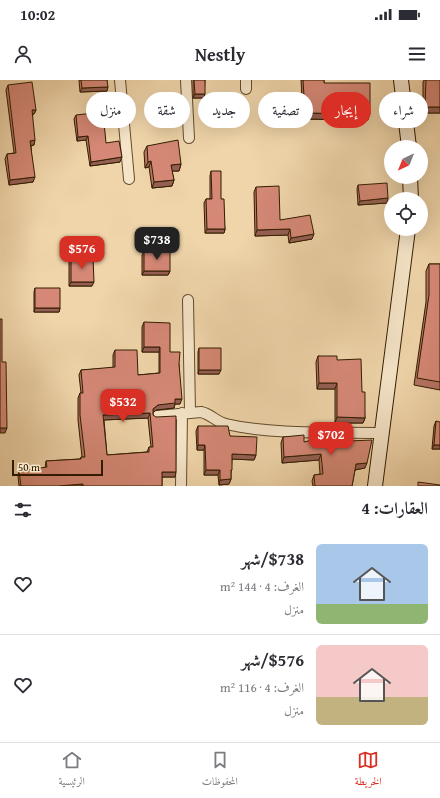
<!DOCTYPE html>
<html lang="ar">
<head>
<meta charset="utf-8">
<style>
	:root { --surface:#fff; --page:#f2f2f3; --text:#2b2b33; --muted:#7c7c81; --line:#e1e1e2; --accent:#d93025 }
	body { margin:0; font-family:"Gentium Book Plus",Amiri,serif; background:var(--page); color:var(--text); direction:rtl; height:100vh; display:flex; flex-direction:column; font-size:15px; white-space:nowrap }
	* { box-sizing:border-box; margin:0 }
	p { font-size:13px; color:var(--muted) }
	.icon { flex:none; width:22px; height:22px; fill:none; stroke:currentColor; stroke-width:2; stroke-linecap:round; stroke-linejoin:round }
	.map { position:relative; height:406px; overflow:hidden; direction:ltr }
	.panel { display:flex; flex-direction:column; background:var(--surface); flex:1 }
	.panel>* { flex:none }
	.guide { position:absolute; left:12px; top:12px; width:416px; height:36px; direction:rtl; display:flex; gap:8px }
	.needle { width:26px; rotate:223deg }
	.tools { position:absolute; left:384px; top:60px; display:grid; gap:8px }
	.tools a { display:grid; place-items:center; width:44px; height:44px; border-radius:50%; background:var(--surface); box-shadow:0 4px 16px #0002; font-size:20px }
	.scale { position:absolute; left:12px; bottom:10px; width:91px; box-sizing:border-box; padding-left:4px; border:2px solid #321d00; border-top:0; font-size:11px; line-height:14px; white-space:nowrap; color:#321d00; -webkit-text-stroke:3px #f5e4c8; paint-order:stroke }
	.price { position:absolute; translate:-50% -34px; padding:0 9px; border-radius:8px; background:var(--accent); color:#fff; font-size:13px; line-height:26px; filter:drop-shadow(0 1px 2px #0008) }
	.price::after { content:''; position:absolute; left:50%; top:24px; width:12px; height:9px; margin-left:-6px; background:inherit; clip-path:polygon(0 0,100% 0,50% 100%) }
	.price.active { background:#222; color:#fff }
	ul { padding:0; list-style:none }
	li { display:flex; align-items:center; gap:12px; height:100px; padding:0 12px }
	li+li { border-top:1px solid var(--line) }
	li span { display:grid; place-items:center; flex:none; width:112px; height:80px; border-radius:6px; color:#555 }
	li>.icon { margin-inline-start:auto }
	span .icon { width:48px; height:48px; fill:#fffc; stroke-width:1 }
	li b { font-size:17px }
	h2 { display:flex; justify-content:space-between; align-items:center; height:48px; padding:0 12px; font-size:17px }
	.tag { padding:0 14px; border-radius:18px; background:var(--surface); box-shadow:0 4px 16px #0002; font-size:14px; line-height:36px }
	.tag.active { background:var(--accent); color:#fff }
	.status { display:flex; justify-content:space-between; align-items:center; height:28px; padding:0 20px; background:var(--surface); direction:ltr }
	.status svg { height:11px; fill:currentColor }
	header { display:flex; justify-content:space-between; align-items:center; height:52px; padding:0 12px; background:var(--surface); font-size:18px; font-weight:700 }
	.tab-bar { display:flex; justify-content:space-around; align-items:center; height:56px; border-top:1px solid var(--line); background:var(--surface); font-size:11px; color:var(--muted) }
	.tab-bar a { display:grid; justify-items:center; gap:2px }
	.tab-bar .active { color:var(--accent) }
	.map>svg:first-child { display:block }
</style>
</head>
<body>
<div class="status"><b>10:02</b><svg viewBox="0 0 49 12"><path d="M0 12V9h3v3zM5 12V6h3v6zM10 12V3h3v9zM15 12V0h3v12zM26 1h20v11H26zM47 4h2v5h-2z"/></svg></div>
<header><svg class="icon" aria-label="menu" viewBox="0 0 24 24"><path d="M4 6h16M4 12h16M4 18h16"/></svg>Nestly<svg class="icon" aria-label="person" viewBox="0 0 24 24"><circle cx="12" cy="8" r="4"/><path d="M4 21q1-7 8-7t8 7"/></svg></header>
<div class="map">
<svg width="440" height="406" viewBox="0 0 440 406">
	<rect width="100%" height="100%" fill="#f0d5aa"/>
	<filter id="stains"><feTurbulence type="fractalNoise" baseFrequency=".005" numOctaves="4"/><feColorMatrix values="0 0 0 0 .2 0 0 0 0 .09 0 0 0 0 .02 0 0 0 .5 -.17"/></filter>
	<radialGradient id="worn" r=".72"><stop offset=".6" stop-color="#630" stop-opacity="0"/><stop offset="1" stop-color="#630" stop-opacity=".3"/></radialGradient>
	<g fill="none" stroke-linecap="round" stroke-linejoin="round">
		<g stroke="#624b2a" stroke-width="12">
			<path id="street" d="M120,0L129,99
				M186,0L189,58
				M246,0V9
				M188,220L190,332
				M157,336L201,332C211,334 216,342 226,344C273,355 333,352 382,353
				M181,406L182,333"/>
		</g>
		<g stroke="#321d00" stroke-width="16">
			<path id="secondary" d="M401,0L409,67
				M410,97L411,119
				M375,406L408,149"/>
		</g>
		<use href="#street" stroke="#f5e4c8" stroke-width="10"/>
		<use href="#secondary" stroke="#f5e4c8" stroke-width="14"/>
	</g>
	<path fill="#b77565" stroke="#321d00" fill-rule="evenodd" d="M79,0H107V11L80,12Z
		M193,0H205L204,18H193Z
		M301,0H324V3L368,40L303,39Z
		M424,0H440V33H423V2Z
		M8,5L36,30L34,34L32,35L34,65L31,66L33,102L9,105L5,79L7,74L14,73L6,10Z
		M217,18L239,42L237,46H216L215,22Z
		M76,35L106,63L120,82L90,86L86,60L77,61L74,39Z
		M147,66L181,84L179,91H172L174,100L172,106L152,108L149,87L145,88L144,72Z
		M211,91L221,119L225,149L224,153H205L204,123L206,119H210V96Z
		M358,105L387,123L358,125L357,109Z
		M256,107L280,140L312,159L289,163L288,155L255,156L254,112Z
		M144,171L170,191L168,195H142V175Z
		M71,177L92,206H69V181Z
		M429,184H440V310L414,305L426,222V191Z
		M35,208L60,228L59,232H34V212Z
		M144,242L170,272L179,284L180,324H175L174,328L156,330L153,332V335L175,397H162V406H19L18,396L19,391L45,388L46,381L80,379L81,377H82L78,340V318L80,313H81L79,295L81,290L113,288V275L115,270L138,295L159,293V272H142V247ZM148,338L151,367H149L147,372L107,375L104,340Z
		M199,268L219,294H198V272Z
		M318,276L337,280L362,312L365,338L363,343H335V309H317L316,282Z
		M436,341L440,369H432L434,346Z
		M198,346L230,356L256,375L254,380L232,379L231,394V399L229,404L219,405L218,395H204V370H197L196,351Z
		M283,357L304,362L349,361L365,388L355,390L352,406H313L312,401L314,395L320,394L319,380L282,383L281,363Z"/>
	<path fill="#955f53" stroke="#321d00" d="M108,7L107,11L80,12L82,8Z
		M195,14H205L204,18H193Z
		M425,27H440V33H423Z
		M32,30H36L34,34L30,35Z
		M305,33L370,34L368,40L303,39Z
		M217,42H239L237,46H216Z
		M88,56L86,60L77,61L78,57Z
		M35,60L34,65L28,66L30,61Z
		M122,77L120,82L90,86L91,82Z
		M151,81L149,87L145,88L148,82Z
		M181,84L179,91H169L171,85Z
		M35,97L33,102L9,105L10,100Z
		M174,100L172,106L152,108L154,102Z
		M388,118L387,123L358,125L360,121Z
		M207,149H225L224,153H205Z
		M290,149L288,155L255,156L257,150Z
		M314,154L312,159L289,163L291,158Z
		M144,191H170L168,195H142Z
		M71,202H94L92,206H69Z
		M35,228H60L59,232H34Z
		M144,267H160L159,272H142Z
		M199,290H221L219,294H198Z
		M319,303H337L335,309H317Z
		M175,319H182L180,324H175L174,328L156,330L151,334L153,329L158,325Z
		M150,333L148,338L101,340L103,335Z
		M337,337L365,338L363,343H335Z
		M0,348H7L5,353H0Z
		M198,365H205L204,370H197Z
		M434,365H440V369H432Z
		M232,374L256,375L254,380L230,379Z
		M321,374L319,380L282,383L284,377Z
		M367,383L365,388L354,390L356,384Z
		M206,390H220L218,395H204Z
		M162,392H176L175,397H160Z
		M231,399L229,404L219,405L220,400Z
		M83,404L82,406H58Z"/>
	<path fill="#d58876" stroke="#321d00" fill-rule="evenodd" d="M81,0H107L108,7L82,8Z
		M194,0H205V14H195Z
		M303,0H324V3H370V34L305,33Z
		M426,0H440V27H425Z
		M32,2L36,30H32L35,60L30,61L35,97L10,100L7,74L16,73L8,5Z
		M217,18H238L239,42H217Z
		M103,32L106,63L119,61L122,77L91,82L88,56L78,57L76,35Z
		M178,60L181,84L171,85L174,100L154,102L151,81L148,82L147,66Z
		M211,91H221V119H224L225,149H207L206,119H212Z
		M387,103L388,118L360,121L358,105Z
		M279,106L280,140L310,135L314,154L291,158L290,149L257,150L256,107Z
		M144,171H170V191H144Z
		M71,177H93L94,202H71Z
		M429,184H440V302L417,298L429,215Z
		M35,208H60V228H35Z
		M0,239H2V282H6L7,348H0Z
		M144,242L170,243V272H180L179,284L182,319H175V323L158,325L153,329V335L156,337L176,336V392H162V406H83V404L58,406H21L19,391L47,387L46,381L81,379V377H85L80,335V313H83L81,290L115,287V270H137L138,295L160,293V267H144ZM150,333L153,367H149V372L107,375L103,335Z
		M199,268H221V290H199Z
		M318,276H337V280L361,279L362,312H365V338L337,337V303H319Z
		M436,341L440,342V365H434Z
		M198,346H228L230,356L257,357L256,375L232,374V390H231V399L220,400V390H206L205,365H198Z
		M340,353H349V361L372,360L367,383L356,384L352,406H315L314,395L323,394L321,374L284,377L283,357L304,355V362Z
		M418,402L440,405V406H418Z"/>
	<rect width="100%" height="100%" filter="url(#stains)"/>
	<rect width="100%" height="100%" fill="url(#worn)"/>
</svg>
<div class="tools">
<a><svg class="needle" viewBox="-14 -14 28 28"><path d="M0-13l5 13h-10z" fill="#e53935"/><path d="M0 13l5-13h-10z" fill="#7c7c81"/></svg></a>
<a><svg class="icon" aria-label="locate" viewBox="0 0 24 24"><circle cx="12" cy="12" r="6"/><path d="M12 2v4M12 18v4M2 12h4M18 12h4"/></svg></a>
</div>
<div class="scale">50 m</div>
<b class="price active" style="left:157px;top:181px">$738</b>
<b class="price" style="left:82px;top:190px">$576</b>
<b class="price" style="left:123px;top:343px">$532</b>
<b class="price" style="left:331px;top:376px">$702</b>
<div class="guide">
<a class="tag">شراء</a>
<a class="tag active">إيجار</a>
<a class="tag">تصفية</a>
<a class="tag">جديد</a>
<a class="tag">شقة</a>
<a class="tag">منزل</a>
</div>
</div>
<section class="panel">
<h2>العقارات: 4<svg class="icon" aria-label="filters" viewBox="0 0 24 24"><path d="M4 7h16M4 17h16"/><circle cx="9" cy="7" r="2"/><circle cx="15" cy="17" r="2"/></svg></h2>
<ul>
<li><span style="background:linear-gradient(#a9c7e8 75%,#8fb573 0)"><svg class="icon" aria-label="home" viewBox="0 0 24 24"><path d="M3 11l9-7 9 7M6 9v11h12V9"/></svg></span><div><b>$738/شهر</b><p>الغرف: 4 · 144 m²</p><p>منزل</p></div><svg class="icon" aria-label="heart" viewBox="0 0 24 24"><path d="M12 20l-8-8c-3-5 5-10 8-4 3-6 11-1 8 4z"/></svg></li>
<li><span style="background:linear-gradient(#f6c9c9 65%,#c2b280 0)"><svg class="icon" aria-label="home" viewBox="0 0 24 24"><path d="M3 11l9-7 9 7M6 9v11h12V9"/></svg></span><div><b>$576/شهر</b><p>الغرف: 4 · 116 m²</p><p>منزل</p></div><svg class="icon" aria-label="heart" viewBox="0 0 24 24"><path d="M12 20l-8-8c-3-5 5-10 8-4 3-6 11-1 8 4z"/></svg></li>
</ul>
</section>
<nav class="tab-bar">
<a class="active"><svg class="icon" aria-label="map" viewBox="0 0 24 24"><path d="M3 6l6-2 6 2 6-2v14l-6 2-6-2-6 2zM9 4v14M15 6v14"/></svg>الخريطة</a>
<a><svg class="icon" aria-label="saved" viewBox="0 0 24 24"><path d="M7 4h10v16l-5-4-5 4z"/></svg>المحفوظات</a>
<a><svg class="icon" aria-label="home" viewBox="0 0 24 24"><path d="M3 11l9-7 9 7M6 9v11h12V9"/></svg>الرئيسية</a>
</nav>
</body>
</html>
